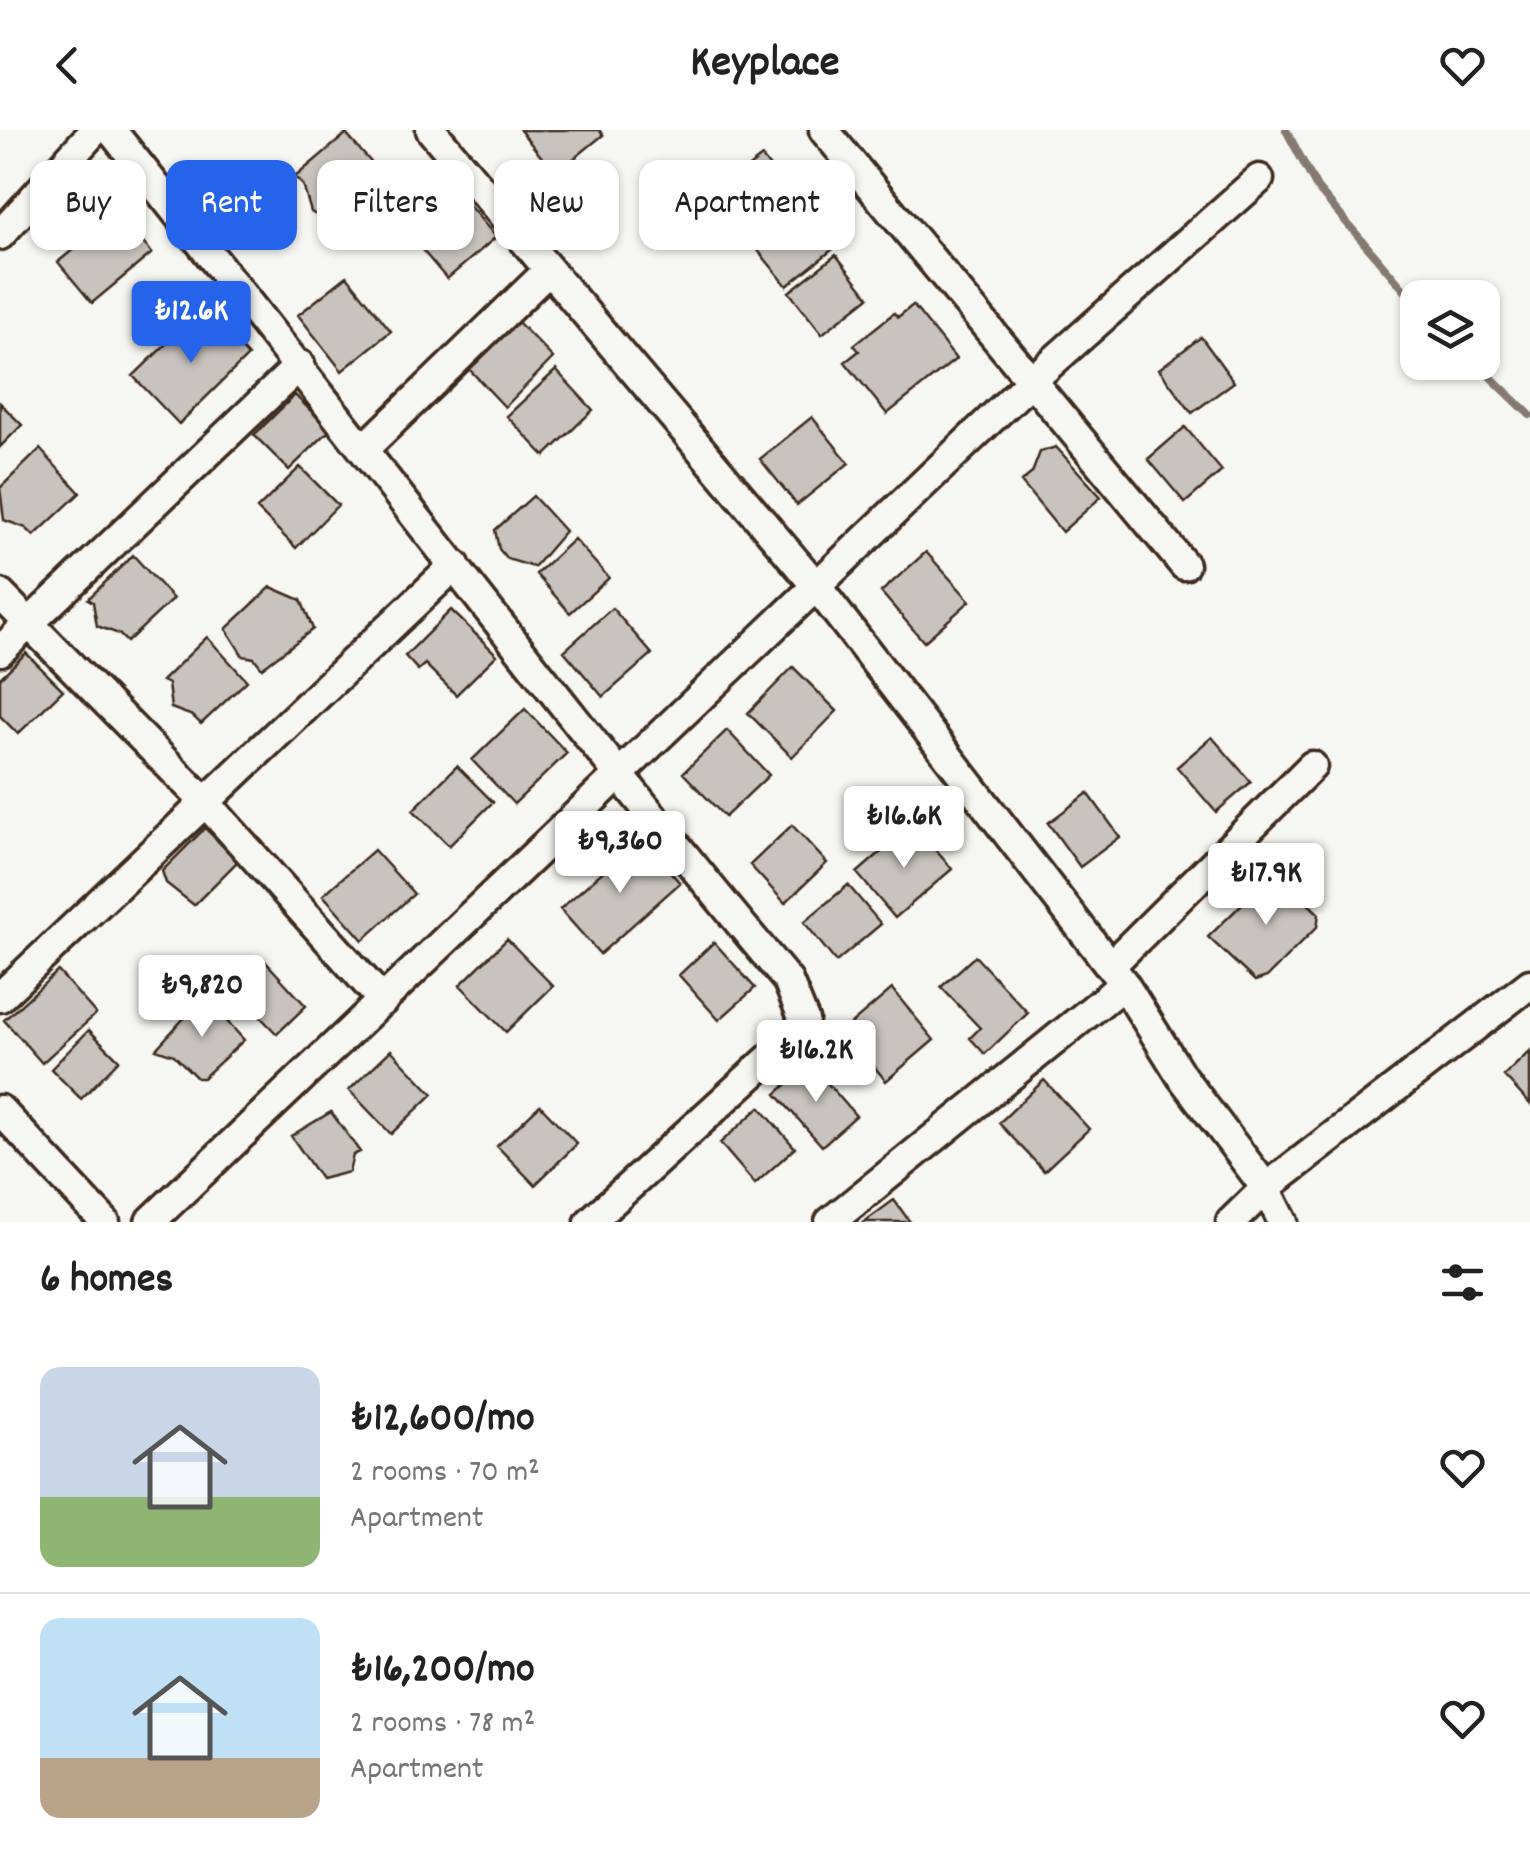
<!DOCTYPE html>
<html lang="en">
<head>
<meta charset="utf-8">
<style>
	:root { --surface:#fff; --page:#f6f6f6; --text:#222; --muted:#767676; --line:#e0e0e0; --accent:#2563eb }
	body { margin:0; font-family:Dekko,sans-serif; background:var(--page); color:var(--text); height:100vh; display:flex; flex-direction:column; font-size:38px; white-space:nowrap }
	* { box-sizing:border-box; margin:0 }
	p { font-size:32px; color:var(--muted) }
	.icon { flex:none; width:55px; height:55px; fill:none; stroke:currentColor; stroke-width:2; stroke-linecap:round; stroke-linejoin:round }
	.map { position:relative; height:1092px; overflow:hidden }
	.details { display:flex; flex-direction:column; background:var(--surface); flex:1 }
	.details>* { flex:none }
	.guide { position:absolute; left:30px; top:30px; width:1000px; height:90px; display:flex; gap:20px }
	.tools { position:absolute; left:1400px; top:150px; display:grid; gap:20px }
	.tools a { display:grid; place-items:center; width:100px; height:100px; border-radius:20px; background:var(--surface); box-shadow:0 2px 8px #0004; font-size:50px }
	.price { position:absolute; translate:-50% -85px; padding:0 22px; border-radius:10px; background:#fff; color:#222; font-size:32px; line-height:65px; filter:drop-shadow(0 2px 5px #0008) }
	.price::after { content:''; position:absolute; left:50%; top:60px; width:30px; height:22px; margin-left:-15px; background:inherit; clip-path:polygon(0 0,100% 0,50% 100%) }
	.price.selected { background:var(--accent); color:#fff }
	ul { padding:0; list-style:none }
	li { display:flex; align-items:center; gap:30px; height:250px; padding:0 40px }
	li+li { border-top:2px solid var(--line) }
	li span { display:grid; place-items:center; flex:none; width:280px; height:200px; border-radius:20px; color:#555 }
	li>.icon { margin-inline-start:auto }
	span .icon { width:120px; height:120px; fill:#fffc; stroke-width:1 }
	li b { font-size:42px }
	h2 { display:flex; justify-content:space-between; align-items:center; height:120px; padding:0 40px; font-size:42px }
	.pill { padding:0 35px; border-radius:20px; background:var(--surface); box-shadow:0 2px 8px #0004; font-size:35px; line-height:90px }
	.pill.selected { background:var(--accent); color:#fff }
	header { display:flex; justify-content:space-between; align-items:center; height:130px; padding:0 40px; background:var(--surface); font-size:45px; font-weight:700 }
	.map>svg:first-child { display:block }
</style>
</head>
<body>
<header><svg class="icon" aria-label="back" viewBox="0 0 24 24"><path d="M15 5l-7 7 7 7"/></svg>Keyplace<svg class="icon" aria-label="heart" viewBox="0 0 24 24"><path d="M12 20l-8-8c-3-5 5-10 8-4 3-6 11-1 8 4z"/></svg></header>
<div class="map">
<svg width="1530" height="1092" viewBox="0 0 1530 1092">
	<rect width="100%" height="100%" fill="#f6f6f2"/>
	<filter id="ink" filterUnits="userSpaceOnUse"><feTurbulence type="fractalNoise" baseFrequency=".01" numOctaves="2"/><feDisplacementMap in="SourceGraphic" scale="20" xChannelSelector="R" yChannelSelector="G"/><feConvolveMatrix kernelMatrix="1 2 1 2 8 2 1 2 1" color-interpolation-filters="sRGB"/></filter>
	<g filter="url(#ink)">
		<g fill="none" stroke-linecap="round" stroke-linejoin="round">
			<path stroke="#857a71" stroke-width="8" d="M1286,0L1317,58L1418,176
				M1475,232L1530,285"/>
		</g>
		<path fill="#c8c3be" stroke="#3b2a1e" stroke-width="2.5" d="M520,0H599L603,5L555,44Z
			M346,4L393,57L341,100L311,82L303,55L295,47Z
			M762,27L798,74L749,111L714,63Z
			M449,52L496,107L447,149L400,94Z
			M802,81L833,119L787,156L756,118Z
			M105,93L124,115L136,105L152,123L92,173L58,132Z
			M836,125L869,167L822,204L789,162Z
			M347,146L391,201L342,241L298,185Z
			M913,175L956,229L887,284L845,232L859,221L854,215L894,183L898,187Z
			M203,178L248,226L179,294L133,246Z
			M517,191L553,228L505,277L469,239Z
			M1201,207L1234,252L1192,283L1159,239Z
			M556,240L593,280L545,326L507,286Z
			M295,265L330,300L289,340L254,305Z
			M0,273L22,295L0,317Z
			M812,287L849,333L797,375L760,329Z
			M1185,297L1222,341L1185,373L1148,329Z
			M1056,317L1101,367L1062,402L1021,352L1032,343L1040,322Z
			M40,319L80,363L34,406L26,398L4,390L0,358Z
			M300,337L338,375L296,418L257,379Z
			M533,366L565,401L534,437L507,429L499,419L495,400Z
			M574,409L609,448L570,483L536,444Z
			M926,422L970,471L924,512L881,462Z
			M133,425L173,469L127,512L119,504L97,496L93,472L88,469Z
			M271,457L301,470L313,499L262,538L254,528L243,526L226,499Z
			M612,478L652,524L603,567L564,521Z
			M451,480L497,525L456,565L425,534L418,540L405,526Z
			M207,507L247,551L201,594L193,586L171,578L168,554L162,551Z
			M26,523L63,560L18,604L0,586V548Z
			M793,537L837,581L792,627L748,583Z
			M525,579L567,623L514,674L472,630Z
			M727,600L769,645L725,687L683,643Z
			M1212,607L1251,652L1216,682L1177,637Z
			M457,636L493,672L449,716L413,680Z
			M1088,663L1120,707L1080,737L1048,693Z
			M913,694L952,739L895,788L857,743Z
			M792,695L827,733L785,773L750,735Z
			M205,698L238,731L194,775L166,753L162,741Z
			M641,708L680,753L600,824L560,779Z
			M374,720L414,764L363,810L323,765Z
			M1275,742L1319,784L1317,797L1267,847L1255,851L1208,807Z
			M848,755L881,794L836,832L804,792Z
			M507,809L553,856L506,902L460,855Z
			M714,812L755,858L719,890L679,845Z
			M975,826L1028,883L985,924L970,908L980,898L941,857Z
			M263,829L306,876L277,904L232,858Z
			M58,841L96,884L42,933L4,890Z
			M892,859L934,910L886,951L844,900Z
			M204,866L244,910L203,948H197L174,925L156,919Z
			M89,900L119,930L81,969L51,939Z
			M391,920L433,964L391,1004L349,960Z
			M1530,921V974L1504,946Z
			M810,933L856,986L822,1016L776,964Z
			M1044,950L1089,999L1044,1041L999,993Z
			M540,975L577,1014L535,1055L497,1016Z
			M760,977L795,1018L755,1054L720,1013Z
			M331,982L360,1022L353,1025L349,1042L321,1049L291,1006Z
			M894,1070L910,1092H864Z"/>
		<g fill="none" stroke-linecap="round" stroke-linejoin="round">
			<g stroke="#3b2a1e" stroke-width="35">
				<path id="minor" d="M111,0C338,283 555,573 788,851L804,890L794,906L590,1092
					M431,0L817,457L1124,854L1182,947L1266,1058L1283,1092
					M824,0L1184,435
					M0,105L95,0
					M365,318L549,140
					M0,464L207,674L383,871
					M0,521L300,235
					M1110,836L1312,636
					M0,867L455,435
					M0,980L105,1092
					M150,1092L1031,251L1259,49
					M830,1092L1124,854
					M1231,1092L1266,1058L1530,854"/>
			</g>
			<use href="#minor" stroke="#f6f6f2" stroke-width="28"/>
		</g>
	</g>
</svg>
<div class="tools">
<a><svg class="icon" aria-label="layers" viewBox="0 0 24 24"><path d="M12 4l9 5-9 5-9-5zM3 14l9 5 9-5"/></svg></a>
</div>
<b class="price selected" style="left:191px;top:236px">₺12.6K</b>
<b class="price" style="left:904px;top:741px">₺16.6K</b>
<b class="price" style="left:620px;top:766px">₺9,360</b>
<b class="price" style="left:1266px;top:798px">₺17.9K</b>
<b class="price" style="left:202px;top:910px">₺9,820</b>
<b class="price" style="left:816px;top:975px">₺16.2K</b>
<div class="guide">
<a class="pill">Buy</a>
<a class="pill selected">Rent</a>
<a class="pill">Filters</a>
<a class="pill">New</a>
<a class="pill">Apartment</a>
</div>
</div>
<section class="details">
<h2>6 homes<svg class="icon" aria-label="filters" viewBox="0 0 24 24"><path d="M4 7h16M4 17h16"/><circle cx="9" cy="7" r="2"/><circle cx="15" cy="17" r="2"/></svg></h2>
<ul>
<li><span style="background:linear-gradient(#c9d6e8 65%,#8fb573 0)"><svg class="icon" aria-label="home" viewBox="0 0 24 24"><path d="M3 11l9-7 9 7M6 9v11h12V9"/></svg></span><div><b>₺12,600/mo</b><p>2 rooms · 70 m²</p><p>Apartment</p></div><svg class="icon" aria-label="heart" viewBox="0 0 24 24"><path d="M12 20l-8-8c-3-5 5-10 8-4 3-6 11-1 8 4z"/></svg></li>
<li><span style="background:linear-gradient(#bfe0f5 70%,#b9a48a 0)"><svg class="icon" aria-label="home" viewBox="0 0 24 24"><path d="M3 11l9-7 9 7M6 9v11h12V9"/></svg></span><div><b>₺16,200/mo</b><p>2 rooms · 78 m²</p><p>Apartment</p></div><svg class="icon" aria-label="heart" viewBox="0 0 24 24"><path d="M12 20l-8-8c-3-5 5-10 8-4 3-6 11-1 8 4z"/></svg></li>
</ul>
</section>
</body>
</html>
